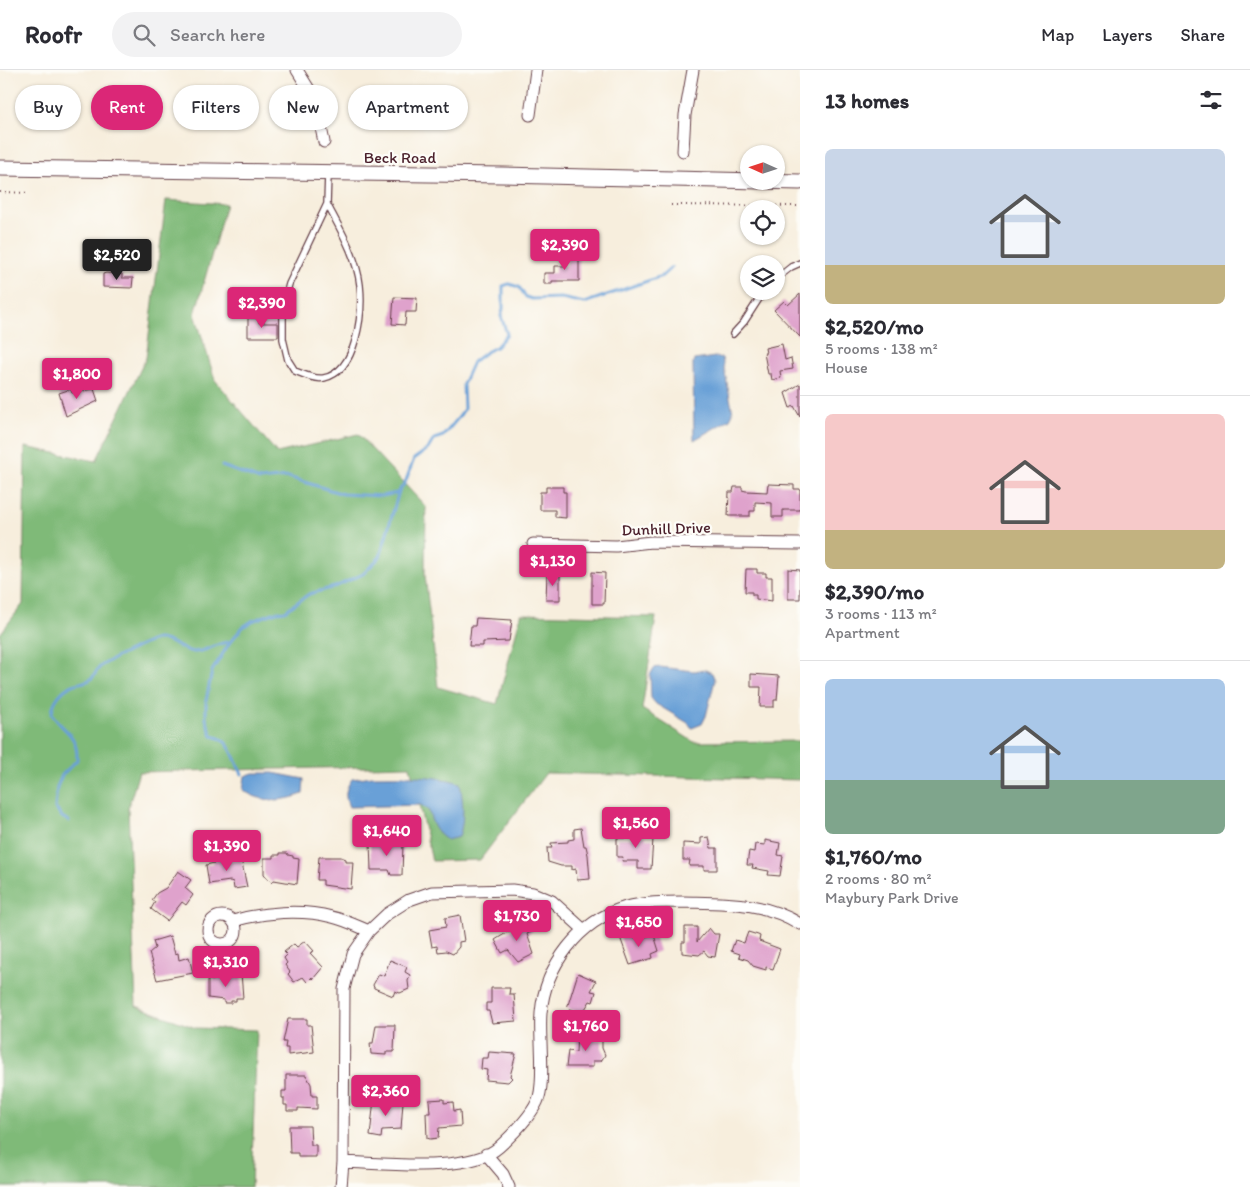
<!DOCTYPE html>
<html lang="en">
<head>
<meta charset="utf-8">
<style>
	:root { --surface:#fff; --page:#f2f2f3; --text:#2b2b33; --muted:#7c7c81; --line:#e1e1e2; --accent:#db2777 }
	body { margin:0; font-family:Itim,sans-serif; background:var(--page); color:var(--text); height:100vh; display:flex; flex-direction:column; font-size:19px; white-space:nowrap }
	* { box-sizing:border-box; margin:0 }
	p { font-size:16px; color:var(--muted) }
	.icon { flex:none; width:28px; height:28px; fill:none; stroke:currentColor; stroke-width:2; stroke-linecap:round; stroke-linejoin:round }
	.map { position:relative; flex:1; overflow:hidden }
	.details { display:flex; flex-direction:column; background:var(--surface); width:450px }
	.details>* { flex:none }
	.banner { position:absolute; left:15px; top:15px; width:475px; height:45px; display:flex; gap:10px }
	.needle { width:32px; rotate:273deg }
	.tools { position:absolute; left:740px; top:75px; display:grid; gap:10px }
	.tools a { display:grid; place-items:center; width:45px; height:45px; border-radius:50%; background:var(--surface); box-shadow:0 1px 4px #0004; font-size:25px }
	.price { position:absolute; translate:-50% -42px; padding:0 11px; border-radius:5px; background:var(--accent); color:#fff; font-size:16px; line-height:32px; filter:drop-shadow(0 1px 2px #0008) }
	.price::after { content:''; position:absolute; left:50%; top:30px; width:15px; height:11px; margin-left:-8px; background:inherit; clip-path:polygon(0 0,100% 0,50% 100%) }
	.price.selected { background:#222; color:#fff }
	ul { padding:0; list-style:none }
	li { display:grid; align-content:center; gap:10px; height:265px; padding:0 25px }
	li+li { border-top:1px solid var(--line) }
	li span { display:grid; place-items:center; height:155px; border-radius:8px; color:#555 }
	li>.icon { margin-inline-start:auto }
	span .icon { width:90px; height:90px; fill:#fffc; stroke-width:1 }
	li b { font-size:21px }
	h2 { display:flex; justify-content:space-between; align-items:center; height:60px; padding:0 25px; font-size:21px }
	.pill { padding:0 18px; border-radius:22px; background:var(--surface); box-shadow:0 1px 4px #0004; font-size:18px; line-height:45px }
	.pill.selected { background:var(--accent); color:#fff }
	header { display:flex; align-items:center; gap:30px; box-sizing:border-box; height:70px; padding:0 25px; background:var(--surface); border-bottom:1px solid var(--line) }
	header strong { font-size:24px }
	nav { display:flex; gap:28px; margin-inline-start:auto; font-size:18px }
	.search { width:350px; height:45px; background:var(--page); display:flex; align-items:center; gap:12px; box-sizing:border-box; padding:0 18px; border-radius:28px; color:var(--muted); font-size:19px }
	main { display:flex; flex:1; min-height:0 }
	.map>svg:first-child { display:block }
</style>
</head>
<body>
<header>
<strong>Roofr</strong>
<div class="search"><svg class="icon" aria-label="search" viewBox="0 0 24 24"><circle cx="10" cy="10" r="6"/><path d="M15 15l6 6"/></svg>Search here</div>
<nav><a>Map</a><a>Layers</a><a>Share</a></nav>
</header>
<main>
<div class="map">
<svg width="800" height="1117" viewBox="0 0 800 1117">
	<rect width="100%" height="100%" fill="#fdfcf7"/>
	<filter id="ink" filterUnits="userSpaceOnUse"><feTurbulence type="fractalNoise" baseFrequency=".02" numOctaves="2"/><feDisplacementMap in="SourceGraphic" scale="10" xChannelSelector="R" yChannelSelector="G"/><feConvolveMatrix kernelMatrix="1 2 1 2 8 2 1 2 1" color-interpolation-filters="sRGB"/></filter>
	<filter id="wash" filterUnits="userSpaceOnUse"><feTurbulence type="fractalNoise" baseFrequency=".0096" numOctaves="4" result="noise"/><feDisplacementMap in="SourceGraphic" scale="20" xChannelSelector="R" yChannelSelector="G"/><feGaussianBlur stdDeviation="1.12" result="paint"/><feColorMatrix in="noise" values="0 0 0 0 0 0 0 0 0 0 0 0 0 0 0 0 0 1.4 0 .05"/><feComposite in="paint" operator="in"/></filter>
	<g filter="url(#wash)">
		<rect width="100%" height="100%" fill="#f7eedd"/>
		<path fill="#7fba78" stroke="#646c52" d="M166,130L226,134L195,244L215,310L277,383L358,364L426,437L425,505L438,617L497,634L521,544L656,547L642,639L694,672L800,671V710L546,703L480,790L432,791L410,696L139,702L128,738L136,936L196,958L257,960L251,1117H0V564L23,534L25,377L96,391L146,288Z"/>
		<path fill="#69a0d7" stroke="#5a6081" d="M715,287L722,288L733,343L730,349L694,370L693,293L694,290Z
			M660,597L693,601L706,600L712,603L715,610L706,646L702,654L692,658L688,653L656,634L651,628L650,605L654,598Z
			M253,703H273L304,709L303,724C282,732 261,733 243,720L245,706Z
			M372,706C402,706 431,704 460,713C463,731 465,749 459,767L447,770C435,762 432,754 429,741L421,735L349,737C344,726 345,719 352,709Z"/>
		<g fill="none" stroke-linecap="round" stroke-linejoin="round">
			<path stroke="#69a0d7" stroke-width="3" d="M222,396L260,410L288,407L343,424L382,426L397,423L405,413L414,389L428,379L434,369L443,366L459,347L464,339L463,314L473,292L486,282L496,277L507,264L501,246L503,239V216L509,214L519,217L526,227L532,229L561,228L584,233L662,206L672,197
				M242,704C233,689 232,669 212,666L206,649V631L212,601L230,572L243,557L252,551L276,542L285,541L309,524L335,517L363,504L380,487L399,421
				M69,751L62,747L55,738L57,717L62,705L77,690C78,663 63,662 52,644C52,632 61,620 73,615C79,612 86,613 91,609C95,606 96,600 100,597C103,593 153,569 158,569C171,569 181,581 194,582C207,582 217,572 230,572"/>
		</g>
		<g id="blocks">
			<path fill="#dfa2cc" d="M567,184H579V211H552V214H544V203H555V196H567Z
				M106,203L122,204V208H133L132,218L103,217V204Z
				M800,224V267L774,240L784,231L788,235Z
				M394,227L417,228L416,242H406L405,255L392,254Z
				M248,248H259V253H278V267H248Z
				M782,274L785,290L791,288L793,299L780,301L781,308L772,310L771,304H768L764,283H766L765,278Z
				M800,314V347L794,336L790,338L785,323Z
				M71,319L72,323L94,319L98,331L66,346L59,323Z
				M768,414L794,415V419H800V440H783V447H772V433L755,432V441H750V446H728L729,422H733L734,417H742V420L746,421L767,422Z
				M546,417H563V422H566V448L555,447V440H540V422H546Z
				M746,499H757V503H766V507H772V531L756,529V525H752V522H745Z
				M788,499L800,500V529H788Z
				M592,502L605,503L604,534H592Z
				M547,503L560,504V530H546Z
				M476,548L512,550L509,571L483,572V576H469L471,556H475Z
				M751,604L779,606L777,630H774V637H760L761,617H751Z
				M633,757H642V766H645L646,769H653L651,799H638V791H622L623,787H617V768H633Z
				M581,758L584,776H586L588,785L590,809L577,810L576,799L572,800V796H561L548,792L547,778H552L551,773L568,772V770L574,769V759Z
				M709,767L711,778H717V800H704V796H689L690,790H683V773L701,774V768Z
				M374,770L403,774L402,805H391L389,800H371L370,772Z
				M765,770L780,773L778,785L783,786L780,806L768,805L769,801L752,798L753,795H747L749,781L754,782L755,774L765,775Z
				M280,783H287L288,785L293,786V788L299,789L297,814L274,810L272,813L264,804V788H273V785H280Z
				M225,787L231,790L241,789L247,817L234,819L233,812L230,811L209,814L206,795L214,793L213,790L217,788Z
				M319,787H341L346,789V792H353L351,819L323,815V810H317Z
				M178,801L191,810L185,818L193,825L186,835L182,832L167,851L151,839L155,832L152,830L157,823L166,818Z
				M460,845L464,871L459,872V877L453,884L446,881L438,882L437,876L432,877L429,860L446,857L445,848Z
				M527,850L533,861L527,864L534,884L518,892L508,880L502,883L495,870Z
				M685,857H697V872L709,858L714,864H719L715,887L708,886L704,881L699,885L682,883V872H685Z
				M748,862L758,865L760,866L759,871L780,879L773,899L766,897V900L753,896L748,890L739,887L740,884L731,881L735,870L744,873Z
				M631,863L634,868L654,865L659,881L652,884L653,888L630,895L620,867Z
				M170,866L175,884L178,883L179,890L189,887L193,903L157,910L149,883L155,878L153,871Z
				M305,871L314,881L310,883L323,897L313,909L312,907L307,912L303,907L294,912L288,904L290,902L285,895L287,893L284,888L287,885L284,882L294,874L297,877Z
				M390,890L407,897L405,902L410,905L408,911L409,919L400,923L395,921L393,926L374,918L373,915L379,904L384,906Z
				M229,903H241L243,928H236V931H231V933H224V930L208,928V910H214V905H229Z
				M578,903L596,911L591,921L596,922L593,932L590,931L582,944L567,938Z
				M491,918H510L509,924H514L516,951L492,953L489,941H486V933H491Z
				M288,949H307V955H311L314,982L288,985V978H285L286,972H283Z
				M376,955H395L394,982H386V985L371,984L370,973H373Z
				M577,964H596V970H602V978L605,985L601,991H593V997H566L568,981L576,982Z
				M489,982L516,984L510,1006L512,1008L508,1012L486,1010L487,1000L481,999L482,988H488Z
				M286,1005H306L311,1014L312,1026H317V1039L298,1038V1041H287V1035H284V1028H282V1021H286Z
				M374,1029L403,1032L401,1059L382,1060L381,1068L370,1066Z
				M444,1029V1033L453,1032L454,1041L460,1040L461,1056L439,1058L438,1068L430,1069L427,1068L426,1043H430L429,1030Z
				M289,1056H310L311,1075H316V1087H298V1083H290Z"/>
		</g>
	</g>
	<g filter="url(#ink)">
		<use href="#blocks" fill-opacity="0" stroke="#643e46" stroke-width="1"/>
		<g fill="none" stroke-linecap="round" stroke-linejoin="round">
			<g stroke="#643e46" stroke-width="8">
				<path id="service" d="M327,134C340,159 357,187 360,215C363,243 357,301 324,308C315,310 303,304 295,301L288,290L283,269V236L289,214L327,134L328,104
					M776,209L791,197L800,193
					M733,264L744,252L764,221"/>
			</g>
			<g stroke="#643e46" stroke-width="13">
				<path id="minor" d="M297,0L315,29L324,72
					M530,45L536,0
					M683,81L685,45L693,0
					M533,474L616,476L651,472L800,474
					M208 860a14 14 0 1 1 28 0a14 14 0 1 1-28 0Z
					M233,851C264,842 301,839 332,847C345,850 357,856 369,861
					M486,1084L503,1104L509,1117
					M343,1092C383,1093 469,1104 499,1077C512,1065 534,1044 539,1027C545,1006 539,966 541,943C545,896 579,851 626,837C645,832 663,832 683,832C724,833 764,831 800,854
					M341,1117L343,1092L344,919L353,884L369,861L387,844L409,830L432,822L512,820L533,823L552,831L584,860"/>
			</g>
			<g stroke="#643e46" stroke-width="17">
				<path id="secondary" d="M0,98L502,105L800,112"/>
			</g>
			<path stroke="#643e46" stroke-width="2" stroke-dasharray="1 4" stroke-linecap="butt" d="M0,122L30,123
				M671,135L800,136"/>
			<use href="#service" stroke="#fff" stroke-width="5.5"/>
			<use href="#minor" stroke="#fff" stroke-width="11"/>
			<use href="#secondary" stroke="#fff" stroke-width="15"/>
		</g>
	</g>
	<g text-anchor="middle" stroke-width="4.5" stroke-linejoin="round" paint-order="stroke">
		<g font-size="16" fill="#4a1f2b" stroke="#fdfcf7">
			<text x="400" y="93">Beck Road</text>
			<text transform="translate(666 458) rotate(-2)" y="6">Dunhill Drive</text>
		</g>
	</g>
</svg>
<div class="tools">
<a><svg class="needle" viewBox="-14 -14 28 28"><path d="M0-13l5 13h-10z" fill="#e53935"/><path d="M0 13l5-13h-10z" fill="#7c7c81"/></svg></a>
<a><svg class="icon" aria-label="locate" viewBox="0 0 24 24"><circle cx="12" cy="12" r="6"/><path d="M12 2v4M12 18v4M2 12h4M18 12h4"/></svg></a>
<a><svg class="icon" aria-label="layers" viewBox="0 0 24 24"><path d="M12 4l9 5-9 5-9-5zM3 14l9 5 9-5"/></svg></a>
</div>
<b class="price" style="left:565px;top:201px">$2,390</b>
<b class="price selected" style="left:117px;top:211px">$2,520</b>
<b class="price" style="left:262px;top:259px">$2,390</b>
<b class="price" style="left:77px;top:330px">$1,800</b>
<b class="price" style="left:553px;top:517px">$1,130</b>
<b class="price" style="left:636px;top:779px">$1,560</b>
<b class="price" style="left:387px;top:787px">$1,640</b>
<b class="price" style="left:227px;top:802px">$1,390</b>
<b class="price" style="left:517px;top:872px">$1,730</b>
<b class="price" style="left:639px;top:878px">$1,650</b>
<b class="price" style="left:226px;top:918px">$1,310</b>
<b class="price" style="left:586px;top:982px">$1,760</b>
<b class="price" style="left:386px;top:1047px">$2,360</b>
<div class="banner">
<a class="pill">Buy</a>
<a class="pill selected">Rent</a>
<a class="pill">Filters</a>
<a class="pill">New</a>
<a class="pill">Apartment</a>
</div>
</div>
<section class="details">
<h2>13 homes<svg class="icon" aria-label="filters" viewBox="0 0 24 24"><path d="M4 7h16M4 17h16"/><circle cx="9" cy="7" r="2"/><circle cx="15" cy="17" r="2"/></svg></h2>
<ul>
<li><span style="background:linear-gradient(#c9d6e8 75%,#c2b280 0)"><svg class="icon" aria-label="home" viewBox="0 0 24 24"><path d="M3 11l9-7 9 7M6 9v11h12V9"/></svg></span><div><b>$2,520/mo</b><p>5 rooms · 138 m²</p><p>House</p></div></li>
<li><span style="background:linear-gradient(#f6c9c9 75%,#c2b280 0)"><svg class="icon" aria-label="home" viewBox="0 0 24 24"><path d="M3 11l9-7 9 7M6 9v11h12V9"/></svg></span><div><b>$2,390/mo</b><p>3 rooms · 113 m²</p><p>Apartment</p></div></li>
<li><span style="background:linear-gradient(#a9c7e8 65%,#7fa58c 0)"><svg class="icon" aria-label="home" viewBox="0 0 24 24"><path d="M3 11l9-7 9 7M6 9v11h12V9"/></svg></span><div><b>$1,760/mo</b><p>2 rooms · 80 m²</p><p>Maybury Park Drive</p></div></li>
</ul>
</section>
</main>
</body>
</html>
